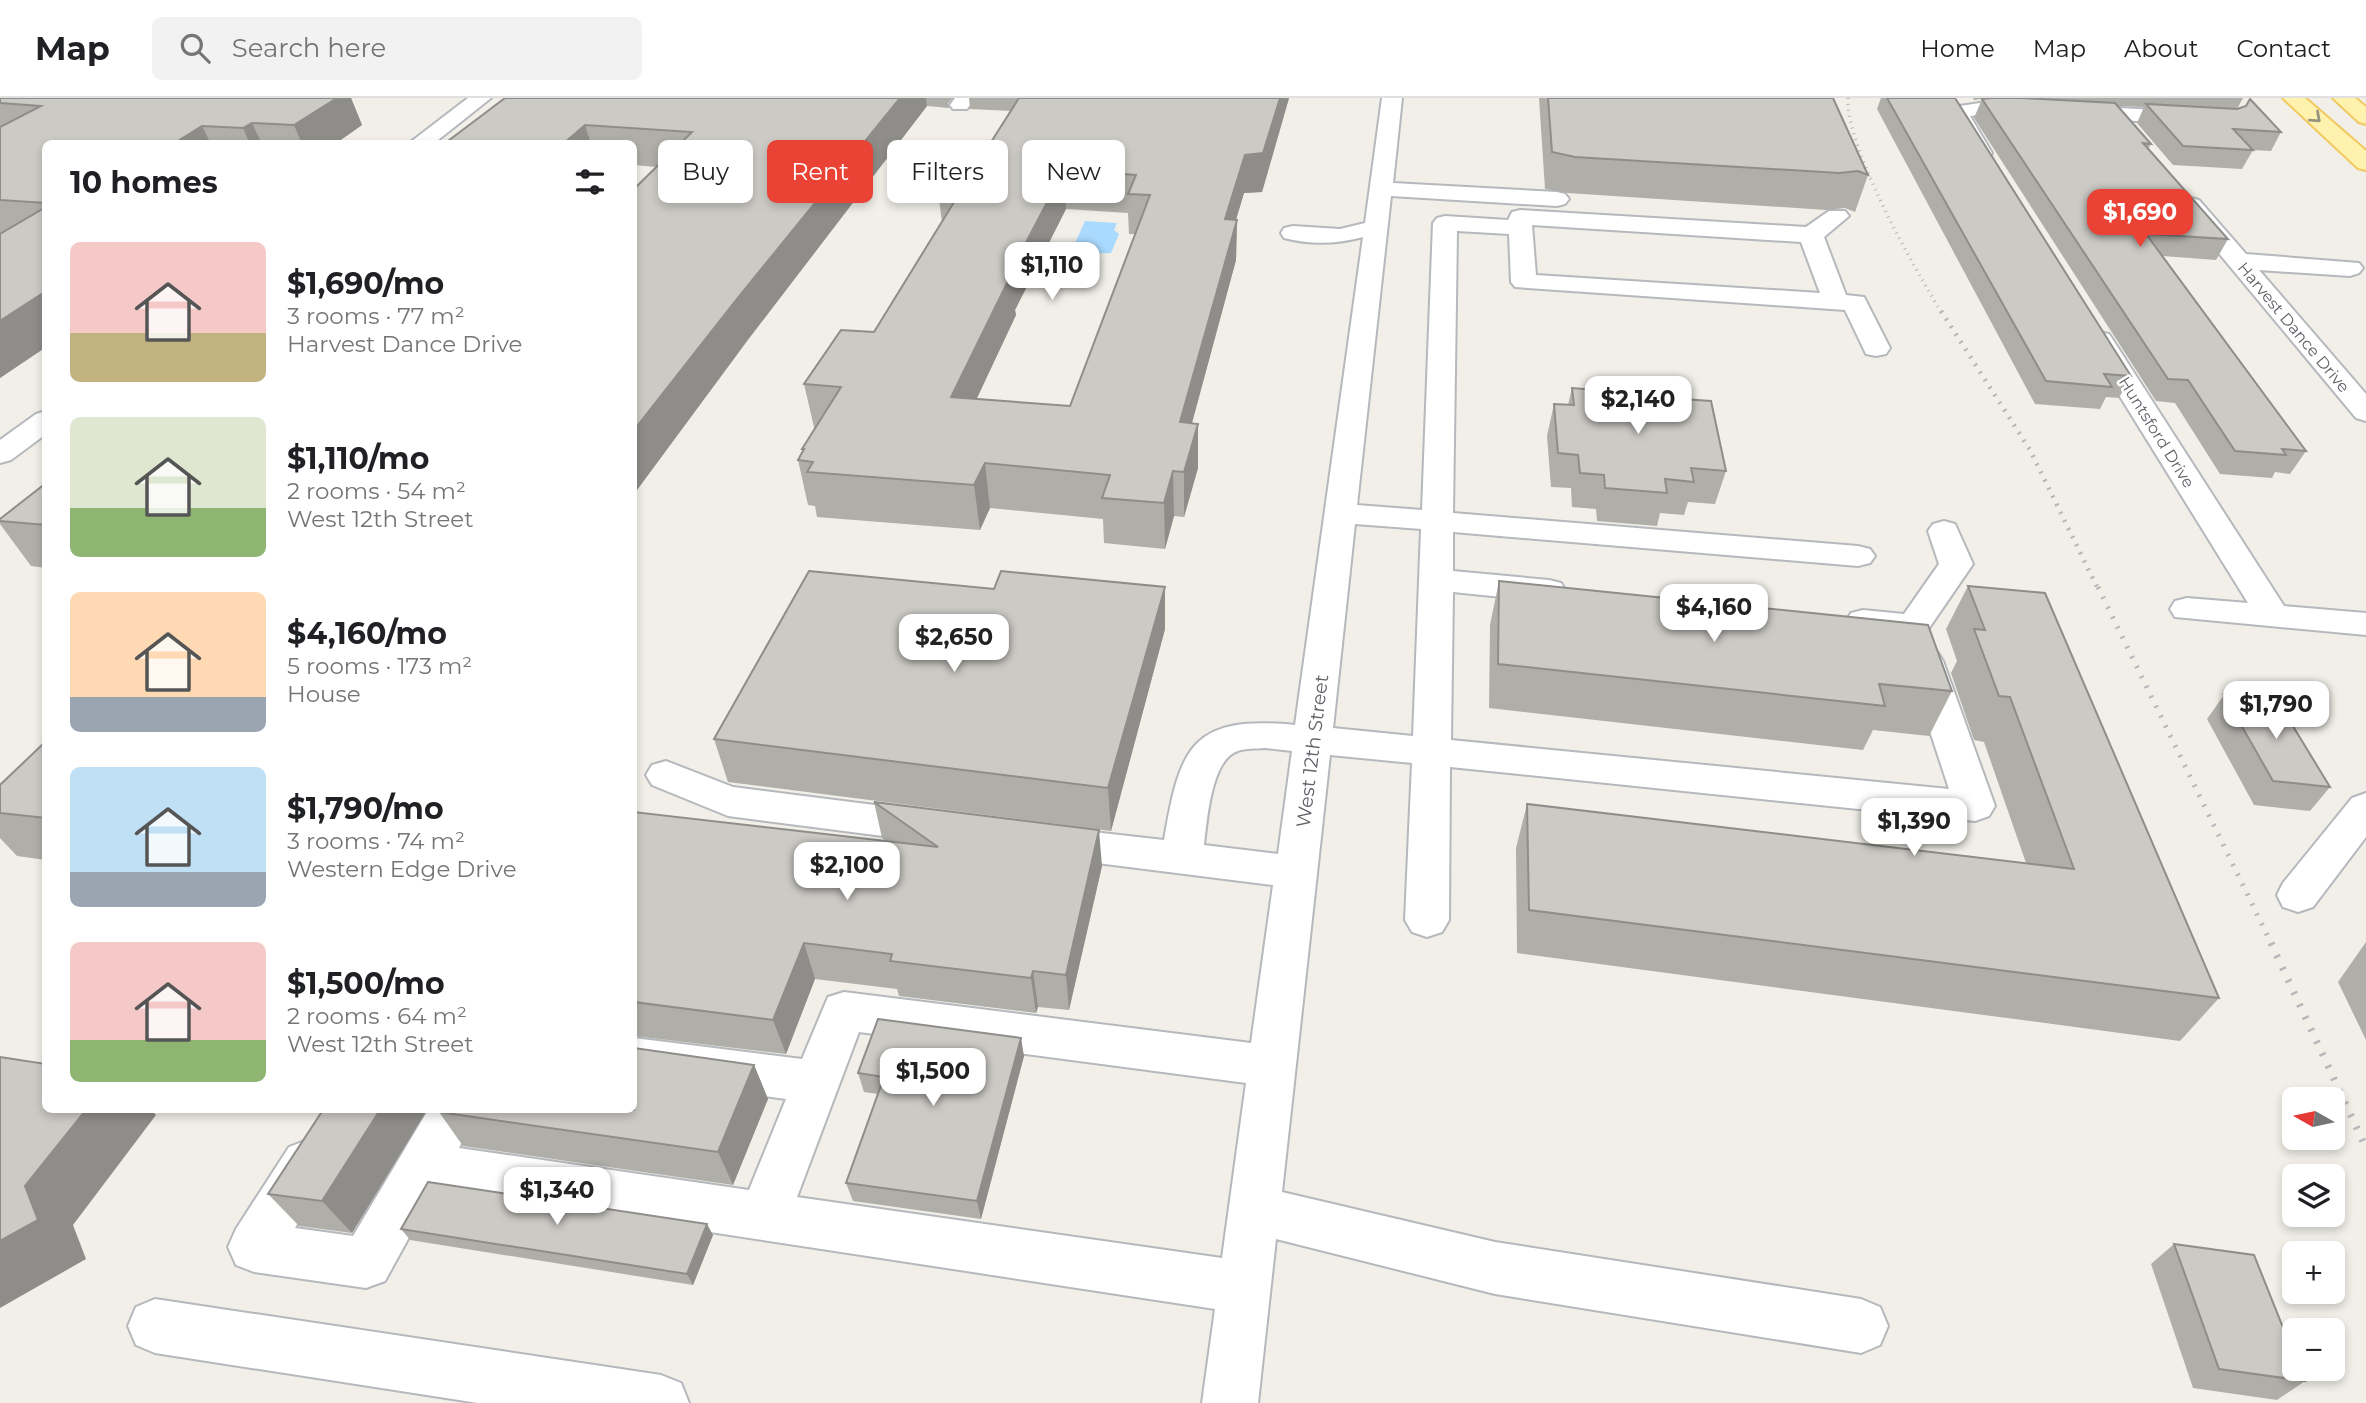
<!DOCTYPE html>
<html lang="en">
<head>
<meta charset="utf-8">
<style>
	:root { --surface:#fff; --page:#f2f2f2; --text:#202124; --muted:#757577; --line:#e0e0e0; --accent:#ea4335 }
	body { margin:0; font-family:Montserrat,sans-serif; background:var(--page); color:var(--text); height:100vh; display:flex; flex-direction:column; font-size:26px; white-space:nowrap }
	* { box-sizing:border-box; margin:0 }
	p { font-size:23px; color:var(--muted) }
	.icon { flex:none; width:38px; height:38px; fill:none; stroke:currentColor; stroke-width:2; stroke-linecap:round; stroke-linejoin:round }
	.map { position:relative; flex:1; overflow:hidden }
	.sheet { position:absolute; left:42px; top:42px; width:595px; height:973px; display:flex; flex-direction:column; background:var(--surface); border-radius:10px; box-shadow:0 4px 10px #0003 }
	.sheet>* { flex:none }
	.guide { position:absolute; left:658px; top:42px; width:665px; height:63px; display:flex; gap:14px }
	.needle { width:46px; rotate:279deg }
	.buttons { position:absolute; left:2282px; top:989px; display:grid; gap:14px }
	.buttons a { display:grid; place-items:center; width:63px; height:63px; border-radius:10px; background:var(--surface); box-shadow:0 4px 10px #0003; font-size:35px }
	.price { position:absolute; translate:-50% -60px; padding:0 16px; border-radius:14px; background:#fff; color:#222; font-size:23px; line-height:46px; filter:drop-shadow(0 2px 4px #0008) }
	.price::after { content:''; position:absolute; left:50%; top:42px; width:21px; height:16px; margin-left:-10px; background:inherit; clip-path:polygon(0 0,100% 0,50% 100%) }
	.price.on { background:var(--accent); color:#fff }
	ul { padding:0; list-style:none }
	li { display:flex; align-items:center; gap:21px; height:175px; padding:0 28px }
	li span { display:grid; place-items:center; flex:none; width:196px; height:140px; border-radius:10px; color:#555 }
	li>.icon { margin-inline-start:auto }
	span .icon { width:84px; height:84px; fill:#fffc; stroke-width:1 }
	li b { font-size:30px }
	h2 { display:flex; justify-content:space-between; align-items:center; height:84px; padding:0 28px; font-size:30px }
	.chip { padding:0 24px; border-radius:10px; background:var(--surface); box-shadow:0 4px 10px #0003; font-size:24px; line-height:63px }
	.chip.on { background:var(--accent); color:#fff }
	header { display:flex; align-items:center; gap:42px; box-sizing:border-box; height:98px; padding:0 35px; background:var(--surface); border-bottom:2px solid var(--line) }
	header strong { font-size:33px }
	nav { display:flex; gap:38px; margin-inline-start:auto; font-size:24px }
	.search { width:490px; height:63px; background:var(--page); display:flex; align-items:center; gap:18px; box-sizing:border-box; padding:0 24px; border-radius:10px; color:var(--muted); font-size:26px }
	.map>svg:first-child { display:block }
</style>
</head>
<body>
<header>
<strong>Map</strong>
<div class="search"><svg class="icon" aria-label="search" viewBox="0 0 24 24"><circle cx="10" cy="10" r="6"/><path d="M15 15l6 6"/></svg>Search here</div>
<nav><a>Home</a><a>Map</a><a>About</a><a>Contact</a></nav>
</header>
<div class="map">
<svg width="2366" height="1305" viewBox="0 0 2366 1305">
	<rect width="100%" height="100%" fill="#f1efe8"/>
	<path fill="#aadaff" d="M1085,123L1117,125L1114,132L1119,136L1111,155L1081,156L1078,162L1068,161Z"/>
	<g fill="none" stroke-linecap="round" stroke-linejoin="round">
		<g stroke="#b5b8bc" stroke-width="4">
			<path id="minor" d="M468,0H491L433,46H408Z
				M955,0H975L967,11H953L950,7Z
				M1382,0H1402L1393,85L1557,94L1565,96L1569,101L1565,106L1557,108L1391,98L1357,407L1422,412L1433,125L1437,120L1445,118L1508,122L1512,114L1520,112L1806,129L1829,113H1845L1849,118L1824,139L1846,197L1864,199L1890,250L1886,256L1876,258L1866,256L1845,212L1515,189L1511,184L1509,136L1457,133L1453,415L1858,448L1870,451L1875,458L1870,465L1858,468L1453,434V473L1549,482L1561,485L1566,493L1561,501L1549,504L1453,494L1451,642L1949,691L1907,563L1912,555L1925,551L1938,555L1943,563L1995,708L1989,718L1975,723L1450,669L1449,822L1442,834L1427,839L1412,834L1405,822L1412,665L1330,657L1282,1094L1495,1144L1861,1201L1880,1209L1888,1228L1880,1247L1861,1255L1495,1196L1276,1141L1258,1305H1202L1215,1211L435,1092L385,1183L366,1190L254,1174L236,1167L228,1149L236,1131L289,1049L307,1042L325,1049L332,1065L295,1130L353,1138L428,1012H478L459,1050L749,1092L786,1001L634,980V940L802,961L828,899L844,894L1251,945L1273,787L1049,759L1034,755L1028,744L1034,733L1049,729L1164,742C1180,648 1192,617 1295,627L1363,139C1337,146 1310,147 1284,140L1281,135L1284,130L1293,128L1340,131L1365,125ZM1532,127L1801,144L1820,195L1536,177ZM1355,426L1421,431L1413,638L1333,630ZM1265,650L1292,653L1278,756L1204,747C1207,723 1211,661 1238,653C1246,650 1256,651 1265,650ZM859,934L1246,985L1222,1160L797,1099Z
				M1993,3L2193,14L2200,16L2203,20L2200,24L2193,26L1993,15L1970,18L1992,55L1989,60H1973C1965,47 1944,23 1953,9Z
				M2191,100L2199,102L2246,156L2359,165L2363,170L2359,175L2350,178L2259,172L2366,296V323L2356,320L2183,112L2179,107L2183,102Z
				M2099,234L2109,236L2113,242L2284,508L2366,515V537L2175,519L2170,511L2175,503L2187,500L2248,505L2085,242L2089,236Z
				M46,313V336L11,362L0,365V342L36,316Z
				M1944,423L1955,426L1973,466L1925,536L1913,539L1851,531L1846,523L1851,515L1863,512L1904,516L1939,466L1928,433L1933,426Z
				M666,663L733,689L930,714L944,718L950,729L944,740L930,744L728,718L652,687L646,677L652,667Z
				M2366,695V739L2313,809L2298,814L2283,809L2277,797L2283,785L2352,700Z
				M155,1201L661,1277L681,1285L689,1305H478L155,1255L136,1247L128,1228L136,1209Z"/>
		</g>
		<g stroke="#f2c960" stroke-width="4">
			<path id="major" d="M2283,0H2305L2366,53V72L2358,70Z
				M2333,0H2355L2366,9V26L2359,24Z"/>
		</g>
		<use href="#minor" fill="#fff" fill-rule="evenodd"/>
		<use href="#major" fill="#fff2af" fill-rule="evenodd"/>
		<path stroke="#b6b7b8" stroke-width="3.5" stroke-dasharray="1 5" stroke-linecap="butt" d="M1848,0C1845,48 1915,172 1942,215"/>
		<path stroke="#b6b7b8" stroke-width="4.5" stroke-dasharray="2 7" stroke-linecap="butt" d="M1941,213L2030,352L2098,491"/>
		<path stroke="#b6b7b8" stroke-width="5" stroke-dasharray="2 9" stroke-linecap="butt" d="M2098,489L2272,847"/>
		<path stroke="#b6b7b8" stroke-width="7" stroke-dasharray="2.5 11" stroke-linecap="butt" d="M2271,845L2366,1050"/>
	</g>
	<path fill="#afaea9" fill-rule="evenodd" d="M0,0H351L362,27L335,46H46V249L0,280Z
		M505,0H953L948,5L949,10L927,8L747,243L634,396V91L656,69L634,67V46H444Z
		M969,0H1289L1262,94L1244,95L1236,122H1237L1236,162L1192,325L1198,370L1184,419L1174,418L1165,451L1104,445L1103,421L990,410L980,432L817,419L815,408L808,407L798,362L803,354L802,351L816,330L814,329L804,286L874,234L942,124L937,86L986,52L1011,13L970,11ZM1066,111L1128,115L1129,136H1136L1070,308L976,301L1016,217L1015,212Z
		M1539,0H1833L1868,77L1855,114L1845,110L1826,112L1568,95L1545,91Z
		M1881,0H1955L2131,278L2119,300L2106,299L2100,311L2035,306L1877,11Z
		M1973,0H2243L2237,11L2281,34L2271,53L2253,52L2242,71L2173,67L2137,25L2144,9L2118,8L2151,46L2148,51L2228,141L2216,162L2163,158L2306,353L2290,376L2275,374L2272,380L2220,376L2175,305L2156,303L1974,20L1982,1L1974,2Z
		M1595,281L1655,299L1726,373L1715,406L1688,404L1684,417L1660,415L1657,428L1597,423L1596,411L1572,409L1571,390L1551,389L1547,338L1554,306L1568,307L1572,290L1593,291Z
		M46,385V470L31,468L0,426V421Z
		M1499,483L1952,593L1929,638L1873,632L1863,652L1489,610L1490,527Z
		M1968,488L2219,900L2180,943L1517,855L1516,750L1527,706L2026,765L1984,644L1974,642L1951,575L1957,563L1946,531Z
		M1165,531L1111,733L728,684L714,641Z
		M2224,597L2330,689L2310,713L2254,707L2207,621Z
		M46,643V762L17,758L0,740V687Z
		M874,704L1102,768L1069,912L1038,909L1036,915L899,898L897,891L815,881L786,956L634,938V714L886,743L882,740Z
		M2366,844V942L2338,884Z
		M1024,958L981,1121L853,1103L846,1085L878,996L864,994L858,975Z
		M754,967L768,1001L733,1087L463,1048L439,1014Z
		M323,1012H427L352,1135L299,1128L268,1096Z
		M401,1131L713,1137L693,1187L410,1142Z
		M2174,1146L2305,1283L2277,1302L2193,1290L2151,1166Z"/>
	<path fill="#8f8d8a" d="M337,0H351L362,27L335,46H302L294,27Z
		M900,0H926L927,8L747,243L634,396V332L737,201Z
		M1280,0H1289L1262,94L1244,95L1224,161L1225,121L1245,57Z
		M252,25L262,46H250L243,30Z
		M585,27L591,46H563Z
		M202,28L211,46H173Z
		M1064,72L1066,111L1015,212L1016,217L957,343L951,299L1010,175Z
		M1237,122L1236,162L1180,369V324Z
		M46,193V249L0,280V223Z
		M1198,326V370L1184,419V374Z
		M985,365L990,410L980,432L974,387Z
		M1173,373L1174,418L1165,451L1164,405Z
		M1165,489V531L1111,733L1108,690Z
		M1099,732L1102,768L1069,912L1066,877Z
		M804,845L815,881L786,956L773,922Z
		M1033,873L1038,909L1036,915L1031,880Z
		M1021,940L1024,958L981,1121L977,1103Z
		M754,967L768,1001L733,1087L718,1054Z
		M86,1012H151L156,1017L73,1127L86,1161L0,1210V1143L25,1088Z
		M380,1012H427L352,1135L322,1103Z
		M707,1126L713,1137L693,1187L687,1176Z"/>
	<path fill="#cccac5" stroke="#8f8d8a" stroke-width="2" fill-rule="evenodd" d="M0,0H337L294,27L252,25L243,30L202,28L173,46H46V105L0,102V29L41,8L0,5Z
		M505,0H900L737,201L634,332V91L692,34L585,27L563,46H444Z
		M1019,0H1280L1263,55L1245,57L1225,121L1237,122L1180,324L1198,326L1184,374L1173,373L1164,405L1102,400L1110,377L985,365L974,387L807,374L813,364L798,362L804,351H802L841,289L804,286L841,232L874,234L964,88L937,86L961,50L986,52ZM1064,72L1136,77L1128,96L1150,97L1070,308L951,299L1012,175H1010Z
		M1548,0H1833L1868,77L1858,73L1839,75L1575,59L1552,54Z
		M1887,0H1955L2131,278L2104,276L2112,289L2046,283Z
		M1992,0H2022L2115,5L2151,46L2143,45L2228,141L2146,136L2306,353L2282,351L2286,357L2235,353L2188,282L2168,281L1982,1Z
		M2250,1L2281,34L2233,31L2253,52L2183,48L2146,6L2237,11L2246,8Z
		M46,109V193L0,223V136Z
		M1595,281L1652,285L1655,299L1711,303L1726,373L1691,370L1694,384L1665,381L1667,395L1605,390L1604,377L1580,375L1578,357L1558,355L1554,306L1574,307L1572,290L1596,292Z
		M46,385V427L0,423V421Z
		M809,473L994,491L1001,473L1165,489L1108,690L714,641Z
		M1499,483L1928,527L1952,593L1879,586L1885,608L1498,566Z
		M1968,488L2045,495L2219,900L1529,812L1527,706L2074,771L2010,599L1999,598L1974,531L1985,532Z
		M2224,597L2277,602L2330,689L2273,683Z
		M46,643V720L0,715V687Z
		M874,704L1099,732L1066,877L1033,873L1031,880L890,863L892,856L804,845L773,922L634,904V714L938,749Z
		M878,921L1021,940L977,1103L846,1085L884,979L858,975Z
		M634,950L754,967L718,1054L439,1014L440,1012H634Z
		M0,959L46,966V1012H86L25,1088L38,1122L0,1143Z
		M323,1012H380L322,1103L268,1096Z
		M428,1084L707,1126L687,1176L401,1131Z
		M2174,1146L2254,1157L2294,1257V1270H2300L2305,1283L2219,1271Z"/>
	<defs><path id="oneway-chevron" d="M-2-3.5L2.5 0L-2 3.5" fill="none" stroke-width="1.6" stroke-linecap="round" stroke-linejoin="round" transform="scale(1.75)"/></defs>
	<use stroke="#979581" href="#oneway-chevron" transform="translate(2316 20) rotate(42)"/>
	<g text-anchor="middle" stroke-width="5" stroke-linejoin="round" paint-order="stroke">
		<g font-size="16" fill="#5f6368" stroke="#fff">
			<text transform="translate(2294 229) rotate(50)" y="6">Harvest Dance Drive</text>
			<text transform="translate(2157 334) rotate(58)" y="6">Huntsford Drive</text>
		</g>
		<g font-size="19" fill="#5f6368" stroke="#fff">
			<text transform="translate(1312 653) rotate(-83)" y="7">West 12th Street</text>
		</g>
	</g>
</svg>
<div class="buttons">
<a><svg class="needle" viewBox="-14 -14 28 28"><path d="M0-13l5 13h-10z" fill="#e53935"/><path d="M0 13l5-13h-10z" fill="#757577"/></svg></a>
<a><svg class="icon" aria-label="layers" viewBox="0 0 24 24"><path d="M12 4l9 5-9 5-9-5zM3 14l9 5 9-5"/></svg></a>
<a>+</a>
<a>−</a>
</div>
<b class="price on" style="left:2140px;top:151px">$1,690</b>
<b class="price" style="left:1052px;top:204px">$1,110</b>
<b class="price" style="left:1638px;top:338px">$2,140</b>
<b class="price" style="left:1714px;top:546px">$4,160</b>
<b class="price" style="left:954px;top:576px">$2,650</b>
<b class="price" style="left:2276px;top:643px">$1,790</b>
<b class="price" style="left:1914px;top:760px">$1,390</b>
<b class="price" style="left:847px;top:804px">$2,100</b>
<b class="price" style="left:933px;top:1010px">$1,500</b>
<b class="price" style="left:557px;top:1129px">$1,340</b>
<div class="guide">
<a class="chip">Buy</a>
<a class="chip on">Rent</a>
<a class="chip">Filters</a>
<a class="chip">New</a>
</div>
<section class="sheet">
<h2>10 homes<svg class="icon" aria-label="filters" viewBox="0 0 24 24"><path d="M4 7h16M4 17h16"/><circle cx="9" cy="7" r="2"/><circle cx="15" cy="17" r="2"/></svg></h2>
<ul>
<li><span style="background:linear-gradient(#f6c9c9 65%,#c2b280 0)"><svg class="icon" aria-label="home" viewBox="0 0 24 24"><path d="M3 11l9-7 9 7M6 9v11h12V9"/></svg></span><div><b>$1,690/mo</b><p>3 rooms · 77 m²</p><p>Harvest Dance Drive</p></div></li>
<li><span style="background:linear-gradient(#dfe7d0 65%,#8fb573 0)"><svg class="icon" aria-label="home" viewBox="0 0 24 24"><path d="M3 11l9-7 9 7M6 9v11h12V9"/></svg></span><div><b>$1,110/mo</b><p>2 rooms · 54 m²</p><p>West 12th Street</p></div></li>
<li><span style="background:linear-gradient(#ffd9b3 75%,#9aa5b1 0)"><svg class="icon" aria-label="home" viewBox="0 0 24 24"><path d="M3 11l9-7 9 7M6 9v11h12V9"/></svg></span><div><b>$4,160/mo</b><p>5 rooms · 173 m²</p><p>House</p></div></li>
<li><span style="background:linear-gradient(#bfe0f5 75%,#9aa5b1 0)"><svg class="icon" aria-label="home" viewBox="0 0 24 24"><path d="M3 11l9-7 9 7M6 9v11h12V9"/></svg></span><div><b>$1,790/mo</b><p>3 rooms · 74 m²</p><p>Western Edge Drive</p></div></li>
<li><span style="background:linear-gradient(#f6c9c9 70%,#8fb573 0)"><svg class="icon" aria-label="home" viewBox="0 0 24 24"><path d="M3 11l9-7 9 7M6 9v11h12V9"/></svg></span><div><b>$1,500/mo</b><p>2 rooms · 64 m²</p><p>West 12th Street</p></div></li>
</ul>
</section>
</div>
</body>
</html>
